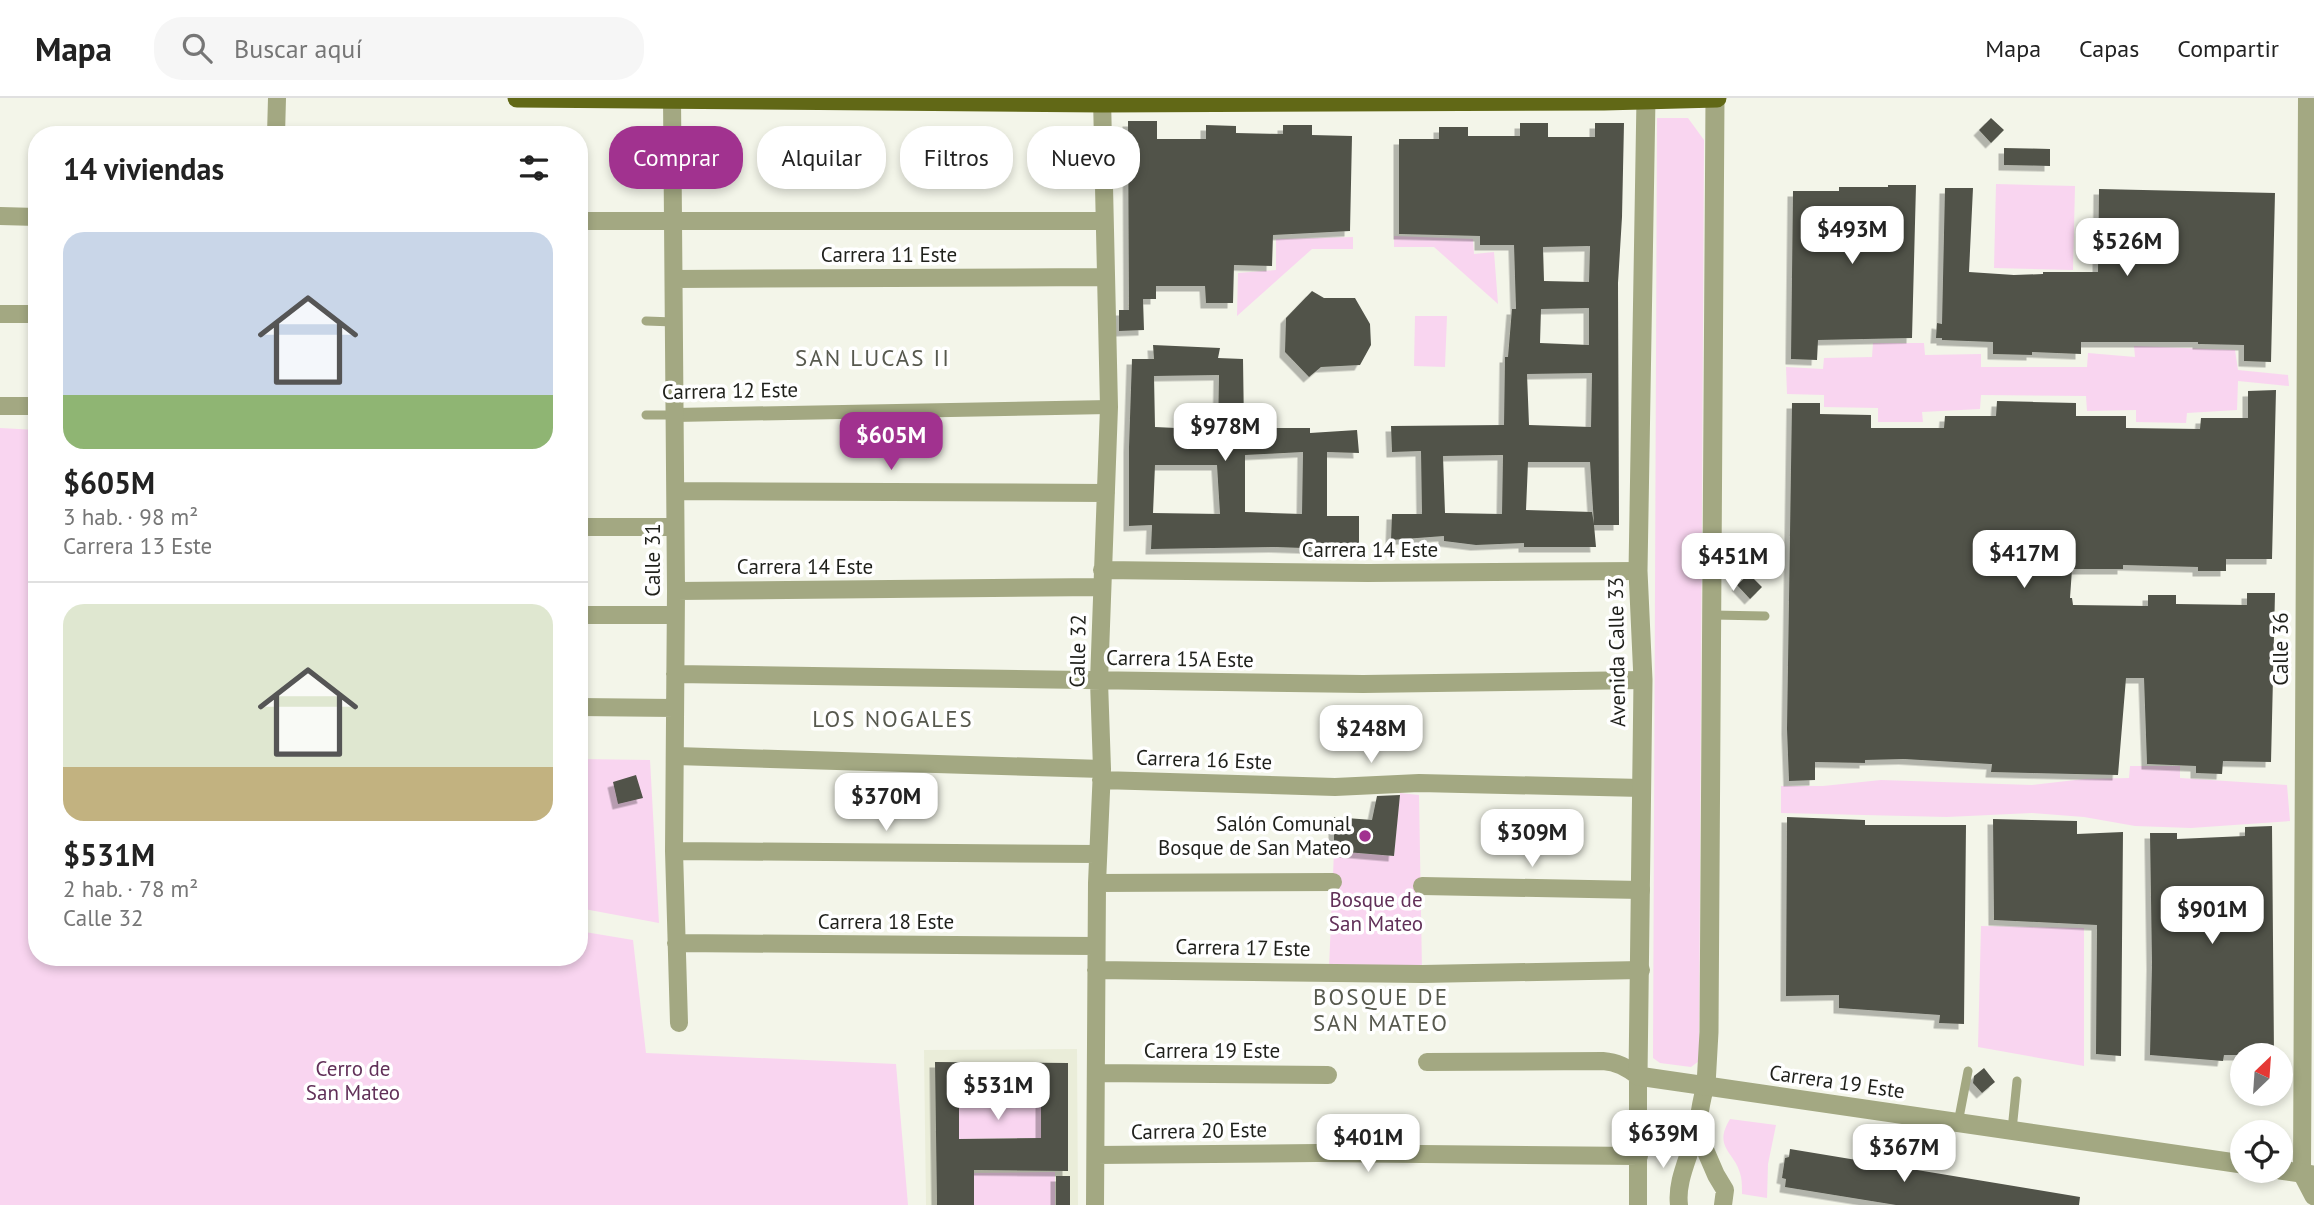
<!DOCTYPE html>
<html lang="es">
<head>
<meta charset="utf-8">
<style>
	:root { --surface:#fff; --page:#f6f6f6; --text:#222; --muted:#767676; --line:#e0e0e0; --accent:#a1328f }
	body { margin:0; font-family:"PT Sans",sans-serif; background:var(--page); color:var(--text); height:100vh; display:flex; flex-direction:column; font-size:26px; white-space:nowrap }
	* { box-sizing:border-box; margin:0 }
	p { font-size:23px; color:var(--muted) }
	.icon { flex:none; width:38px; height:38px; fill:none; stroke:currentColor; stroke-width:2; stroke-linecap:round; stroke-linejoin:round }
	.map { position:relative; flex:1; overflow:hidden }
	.sheet { position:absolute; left:28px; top:28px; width:560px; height:840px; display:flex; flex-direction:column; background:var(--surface); border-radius:28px; box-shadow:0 4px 10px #0003 }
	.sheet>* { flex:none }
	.top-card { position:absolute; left:609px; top:28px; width:665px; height:63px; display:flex; gap:14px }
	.needle { width:46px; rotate:25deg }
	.controls { position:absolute; left:2230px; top:945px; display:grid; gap:14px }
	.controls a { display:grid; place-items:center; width:63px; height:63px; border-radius:50%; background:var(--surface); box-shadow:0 4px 10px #0003; font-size:35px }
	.price { position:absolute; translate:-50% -60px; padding:0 16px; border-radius:14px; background:#fff; color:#222; font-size:23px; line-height:46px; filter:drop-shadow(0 2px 4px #0008) }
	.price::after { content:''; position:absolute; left:50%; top:42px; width:21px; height:16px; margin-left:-10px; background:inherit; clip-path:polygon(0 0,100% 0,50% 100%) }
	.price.on { background:var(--accent); color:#fff }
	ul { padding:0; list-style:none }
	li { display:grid; align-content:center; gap:14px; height:371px; padding:0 35px }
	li+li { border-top:2px solid var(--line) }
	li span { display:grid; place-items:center; height:217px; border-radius:21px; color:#555 }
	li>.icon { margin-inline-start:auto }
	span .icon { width:126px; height:126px; fill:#fffc; stroke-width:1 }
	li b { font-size:30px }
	h2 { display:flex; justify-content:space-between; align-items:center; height:84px; padding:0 35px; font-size:30px }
	.pill { padding:0 24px; border-radius:28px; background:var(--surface); box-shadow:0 4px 10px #0003; font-size:24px; line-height:63px }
	.pill.on { background:var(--accent); color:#fff }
	header { display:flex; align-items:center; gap:42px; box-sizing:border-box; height:98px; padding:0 35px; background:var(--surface); border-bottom:2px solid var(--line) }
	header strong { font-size:33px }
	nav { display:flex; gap:38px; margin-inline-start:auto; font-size:24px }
	.search { width:490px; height:63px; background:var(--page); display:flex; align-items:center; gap:18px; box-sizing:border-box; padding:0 24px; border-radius:28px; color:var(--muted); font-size:26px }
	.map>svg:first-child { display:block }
</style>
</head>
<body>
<header>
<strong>Mapa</strong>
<div class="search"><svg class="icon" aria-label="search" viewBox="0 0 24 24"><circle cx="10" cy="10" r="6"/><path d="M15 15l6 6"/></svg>Buscar aquí</div>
<nav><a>Mapa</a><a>Capas</a><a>Compartir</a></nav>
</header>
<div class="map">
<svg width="2314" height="1107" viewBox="0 0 2314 1107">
	<defs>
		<filter id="shadow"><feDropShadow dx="-5.5" dy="5.5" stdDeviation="0" flood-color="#0004"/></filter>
	</defs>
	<rect width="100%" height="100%" fill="#f3f5e9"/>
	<path fill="#eaedd9" d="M1077,951L1078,1107H926L924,952Z"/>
	<path fill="#f9d5f0" d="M1657,20H1688L1704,42L1699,963L1691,969L1660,965L1653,960Z
		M1996,86L2075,88L2073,172L1994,170Z
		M1394,138L1473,141L1474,156L1494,154L1498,206L1434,149H1394Z
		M1353,139V151H1312L1237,218L1238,175L1276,172V141Z
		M1415,218H1447L1445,269L1414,268Z
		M1873,245H1924L1925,257L1981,256V269H2087L2088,255L2135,259L2134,248L2235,252L2238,272L2288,277L2289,288L2238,283L2237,312L2187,315L2186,325L2136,324V312L2087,313L2086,298L1981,297L1980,311L1922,314L1923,324H1878V310L1824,309V297L1787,296L1786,269L1823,271L1824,260L1872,259Z
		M0,330L37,332V859H579V833L633,842L646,955L896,966L908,1107H0Z
		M579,661L650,662L659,825L579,810Z
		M2130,668H2180V680L2287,687L2290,723L2191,730L2135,728L2084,719L2032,715L1947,719L1781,715V688H1823L1881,682L2032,687L2084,681L2129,680Z
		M1400,695L1419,697L1422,873L1329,870L1334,753L1394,758Z
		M1981,828L2084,830V968L1978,949Z
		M1041,990L1042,1040L959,1041V991Z
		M1730,1021L1776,1027L1768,1066L1767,1100L1742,1096C1742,1091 1742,1084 1741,1079C1736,1053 1712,1051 1730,1021Z
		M1055,1074V1107H973L972,1075Z"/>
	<path fill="#515349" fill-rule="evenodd" filter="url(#shadow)" d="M1991,20L2004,32L1991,45L1979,32Z
		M1128,23H1157V41H1206V27L1236,28V35L1283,36V27H1312V37L1352,38L1350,133L1273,137L1272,168L1234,167L1233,205H1206L1205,188H1156V201H1143L1144,232L1119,233V212H1129Z
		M1520,25H1548V39H1595V25H1624L1622,119L1618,185L1619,427H1594L1596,449H1524V445L1476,447L1444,443V438L1391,442L1392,416H1422L1421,353L1392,354L1391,328L1504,327L1505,259H1508L1512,211H1516L1514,147H1480V138L1399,136V41H1439V29H1468V38H1520ZM1590,148L1589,184L1544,183L1543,149ZM1589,210V247L1540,245L1541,211ZM1592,275L1591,329L1529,327L1527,276ZM1503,357L1502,416L1445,415L1443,358ZM1528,364H1590L1594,426L1592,414L1526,412Z
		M2004,50L2050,51V68L2004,67Z
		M1888,87H1916L1912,240L1818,242L1817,262L1791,261L1793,93H1839V89H1888Z
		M1945,90H1973L1969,174L2014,177L2043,176V174H2098L2099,91L2275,95L2271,264L2244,263V247L2198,246V244H2081V256L2032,254V257L1993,256V244L1942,242V240H1936L1937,225L1942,226Z
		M1312,193L1324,200H1355L1370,226L1371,247L1360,267L1321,269L1309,279L1285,254L1286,220Z
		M1153,247L1220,250L1218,260L1243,261L1244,330H1310V335L1357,332L1359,355L1327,354V418H1359V452L1275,449L1151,451L1152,427L1129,428V349L1132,261H1154ZM1219,277L1218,332L1155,329L1154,278ZM1303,354L1302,416L1245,414V357ZM1155,367H1217L1220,416L1153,415Z
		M2276,292L2272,461H2226V473H2198V469L2123,467V471H2072L2070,500H2072L2073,507L2148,508V497H2176V506L2247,507V495H2275L2271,664L2223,663L2222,676L2196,675V668L2147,666L2144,580H2126L2118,677L1991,674L1992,666H1990L1904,661L1865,662V665L1815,664V682L1789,683L1787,631L1792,305H1820V316L1871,317V330H1944L1945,318H1996L1997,303L2076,305V318H2126V330L2200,331L2201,320H2248V293Z
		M1749,476L1762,489L1750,501L1737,487Z
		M636,677L643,700L618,706L613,684Z
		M1400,697L1394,758L1334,753V719L1372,722L1377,698Z
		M1787,719L1865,722V727H1966L1964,926L1939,925L1940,917L1839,910V897L1786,898Z
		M1993,721L2077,723V736L2123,734L2121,958L2096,956L2097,827L1994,822Z
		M2272,728L2274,957H2224L2223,963L2150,957L2152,866L2150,735H2177V741L2245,738V729Z
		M935,964L1068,965V1073L974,1072V1107H937ZM1041,990V1040L959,1041V991Z
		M1984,970L1995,984L1982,995L1973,985L1974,978Z
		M1790,1051L2080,1099L2079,1107H1896L1785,1089L1786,1081L1782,1080L1785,1060L1789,1059Z
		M1056,1078H1070V1107H1056Z"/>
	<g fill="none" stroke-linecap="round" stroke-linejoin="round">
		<path stroke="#a3a882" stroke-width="9" d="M646,223L674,224
			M646,317H675
			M1713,462L1764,465
			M1713,517L1765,518
			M1958,1025L1968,973
			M2012,1032L2017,983"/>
		<path stroke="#a3a882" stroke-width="14" d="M675,317L1109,309"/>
		<path stroke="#a3a882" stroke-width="18" d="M672,0L676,493L674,753L679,925
			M276,37L277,0
			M0,118L37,119
			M579,123H1103
			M674,181L1105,179
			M0,216H37
			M0,308H37
			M676,393L1106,395
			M579,429H675
			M1102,472L1368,475L1638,473
			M676,493L1101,489
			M579,517H675
			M675,576L1363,586L1643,582
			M579,609L674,610
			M676,658L1102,671
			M1101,682L1335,689L1419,685L1642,690
			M674,753L1098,756
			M1097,785L1333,784
			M1422,788L1641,792
			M676,845L1096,848
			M1096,872L1422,876L1641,872
			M1427,964L1603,963C1617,964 1626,969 1638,978V1107
			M1096,975L1328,977
			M1697,1033L1716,1077L1725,1092L1723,1107
			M1096,1057L1317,1055L1639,1058
			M2302,1075L2307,0
			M1095,1107L1097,785L1102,671L1099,583L1109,309L1102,0
			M1679,1107C1676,1083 1689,1060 1695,1036C1700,1020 1700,1004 1706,987"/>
		<path stroke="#a3a882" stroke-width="19" d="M1646,0L1638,473L1643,582L1638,978L2242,1066
			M1706,987L1709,934L1715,0
			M2280,1072L2314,1077
			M2302,1075L2314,1098"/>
		<path stroke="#616816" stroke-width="19" d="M517,0L1102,5L1604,3L1717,0"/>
	</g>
	<circle fill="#a1328f" stroke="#fff" stroke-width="2.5" cx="1365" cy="738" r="7"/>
	<g text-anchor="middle" stroke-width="7" stroke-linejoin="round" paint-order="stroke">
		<g font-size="21" fill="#1f201b" stroke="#fff">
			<text x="889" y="164">Carrera 11 Este</text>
			<text transform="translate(730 293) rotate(-1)" y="7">Carrera 12 Este</text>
			<text x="1370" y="459">Carrera 14 Este</text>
			<text transform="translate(653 462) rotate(-90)" y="7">Calle 31</text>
			<text x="805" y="476">Carrera 14 Este</text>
			<text transform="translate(2281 551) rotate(-90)" y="7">Calle 36</text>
			<text transform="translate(1078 553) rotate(-89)" y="7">Calle 32</text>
			<text transform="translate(1617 554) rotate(-91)" y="7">Avenida Calle 33</text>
			<text transform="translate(1180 561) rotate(1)" y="7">Carrera 15A Este</text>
			<text transform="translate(1204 662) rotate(2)" y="7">Carrera 16 Este</text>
			<text x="886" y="831">Carrera 18 Este</text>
			<text transform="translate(1243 850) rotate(1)" y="7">Carrera 17 Este</text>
			<text x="1212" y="960">Carrera 19 Este</text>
			<text transform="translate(1837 984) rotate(8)" y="7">Carrera 19 Este</text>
			<text transform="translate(1199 1033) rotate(-1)" y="7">Carrera 20 Este</text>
		</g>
		<g font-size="21" fill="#1f201b" stroke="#fff" text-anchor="end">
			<text x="1351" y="733">Salón Comunal<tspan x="1351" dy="24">Bosque de San Mateo</tspan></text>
		</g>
		<g font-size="21" fill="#613058" stroke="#fff">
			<text x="1376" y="809">Bosque de<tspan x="1376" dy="24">San Mateo</tspan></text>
			<text x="353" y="978">Cerro de<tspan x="353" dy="24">San Mateo</tspan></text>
		</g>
		<g font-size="23" letter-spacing="2" fill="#57594e" stroke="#fff">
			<text x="873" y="268">SAN LUCAS II</text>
			<text x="893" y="629">LOS NOGALES</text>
			<text x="1381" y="907">BOSQUE DE<tspan x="1381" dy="26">SAN MATEO</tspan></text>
		</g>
	</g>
</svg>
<div class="controls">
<a><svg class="needle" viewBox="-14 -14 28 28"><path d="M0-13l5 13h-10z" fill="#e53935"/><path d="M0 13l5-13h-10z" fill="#767676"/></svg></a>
<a><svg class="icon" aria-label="locate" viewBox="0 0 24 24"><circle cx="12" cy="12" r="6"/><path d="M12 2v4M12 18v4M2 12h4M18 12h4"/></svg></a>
</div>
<b class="price" style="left:1852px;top:168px">$493M</b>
<b class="price" style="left:2127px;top:180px">$526M</b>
<b class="price" style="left:1225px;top:365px">$978M</b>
<b class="price on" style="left:891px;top:374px">$605M</b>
<b class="price" style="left:2024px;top:492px">$417M</b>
<b class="price" style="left:1733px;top:495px">$451M</b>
<b class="price" style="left:1371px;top:667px">$248M</b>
<b class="price" style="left:886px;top:735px">$370M</b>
<b class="price" style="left:1532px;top:771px">$309M</b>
<b class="price" style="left:2212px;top:848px">$901M</b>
<b class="price" style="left:998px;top:1024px">$531M</b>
<b class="price" style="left:1663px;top:1072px">$639M</b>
<b class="price" style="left:1368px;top:1076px">$401M</b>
<b class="price" style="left:1904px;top:1086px">$367M</b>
<div class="top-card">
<a class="pill on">Comprar</a>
<a class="pill">Alquilar</a>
<a class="pill">Filtros</a>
<a class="pill">Nuevo</a>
</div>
<section class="sheet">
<h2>14 viviendas<svg class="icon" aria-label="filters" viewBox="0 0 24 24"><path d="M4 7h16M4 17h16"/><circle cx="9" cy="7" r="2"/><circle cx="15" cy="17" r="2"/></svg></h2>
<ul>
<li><span style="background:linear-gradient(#c9d6e8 75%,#8fb573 0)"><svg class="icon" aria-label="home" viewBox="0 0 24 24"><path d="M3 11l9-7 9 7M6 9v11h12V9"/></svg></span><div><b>$605M</b><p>3 hab. · 98 m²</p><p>Carrera 13 Este</p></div></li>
<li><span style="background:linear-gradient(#dfe7d0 75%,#c2b280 0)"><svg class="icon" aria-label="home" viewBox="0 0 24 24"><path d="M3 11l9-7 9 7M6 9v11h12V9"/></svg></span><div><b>$531M</b><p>2 hab. · 78 m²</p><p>Calle 32</p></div></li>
</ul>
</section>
</div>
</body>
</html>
